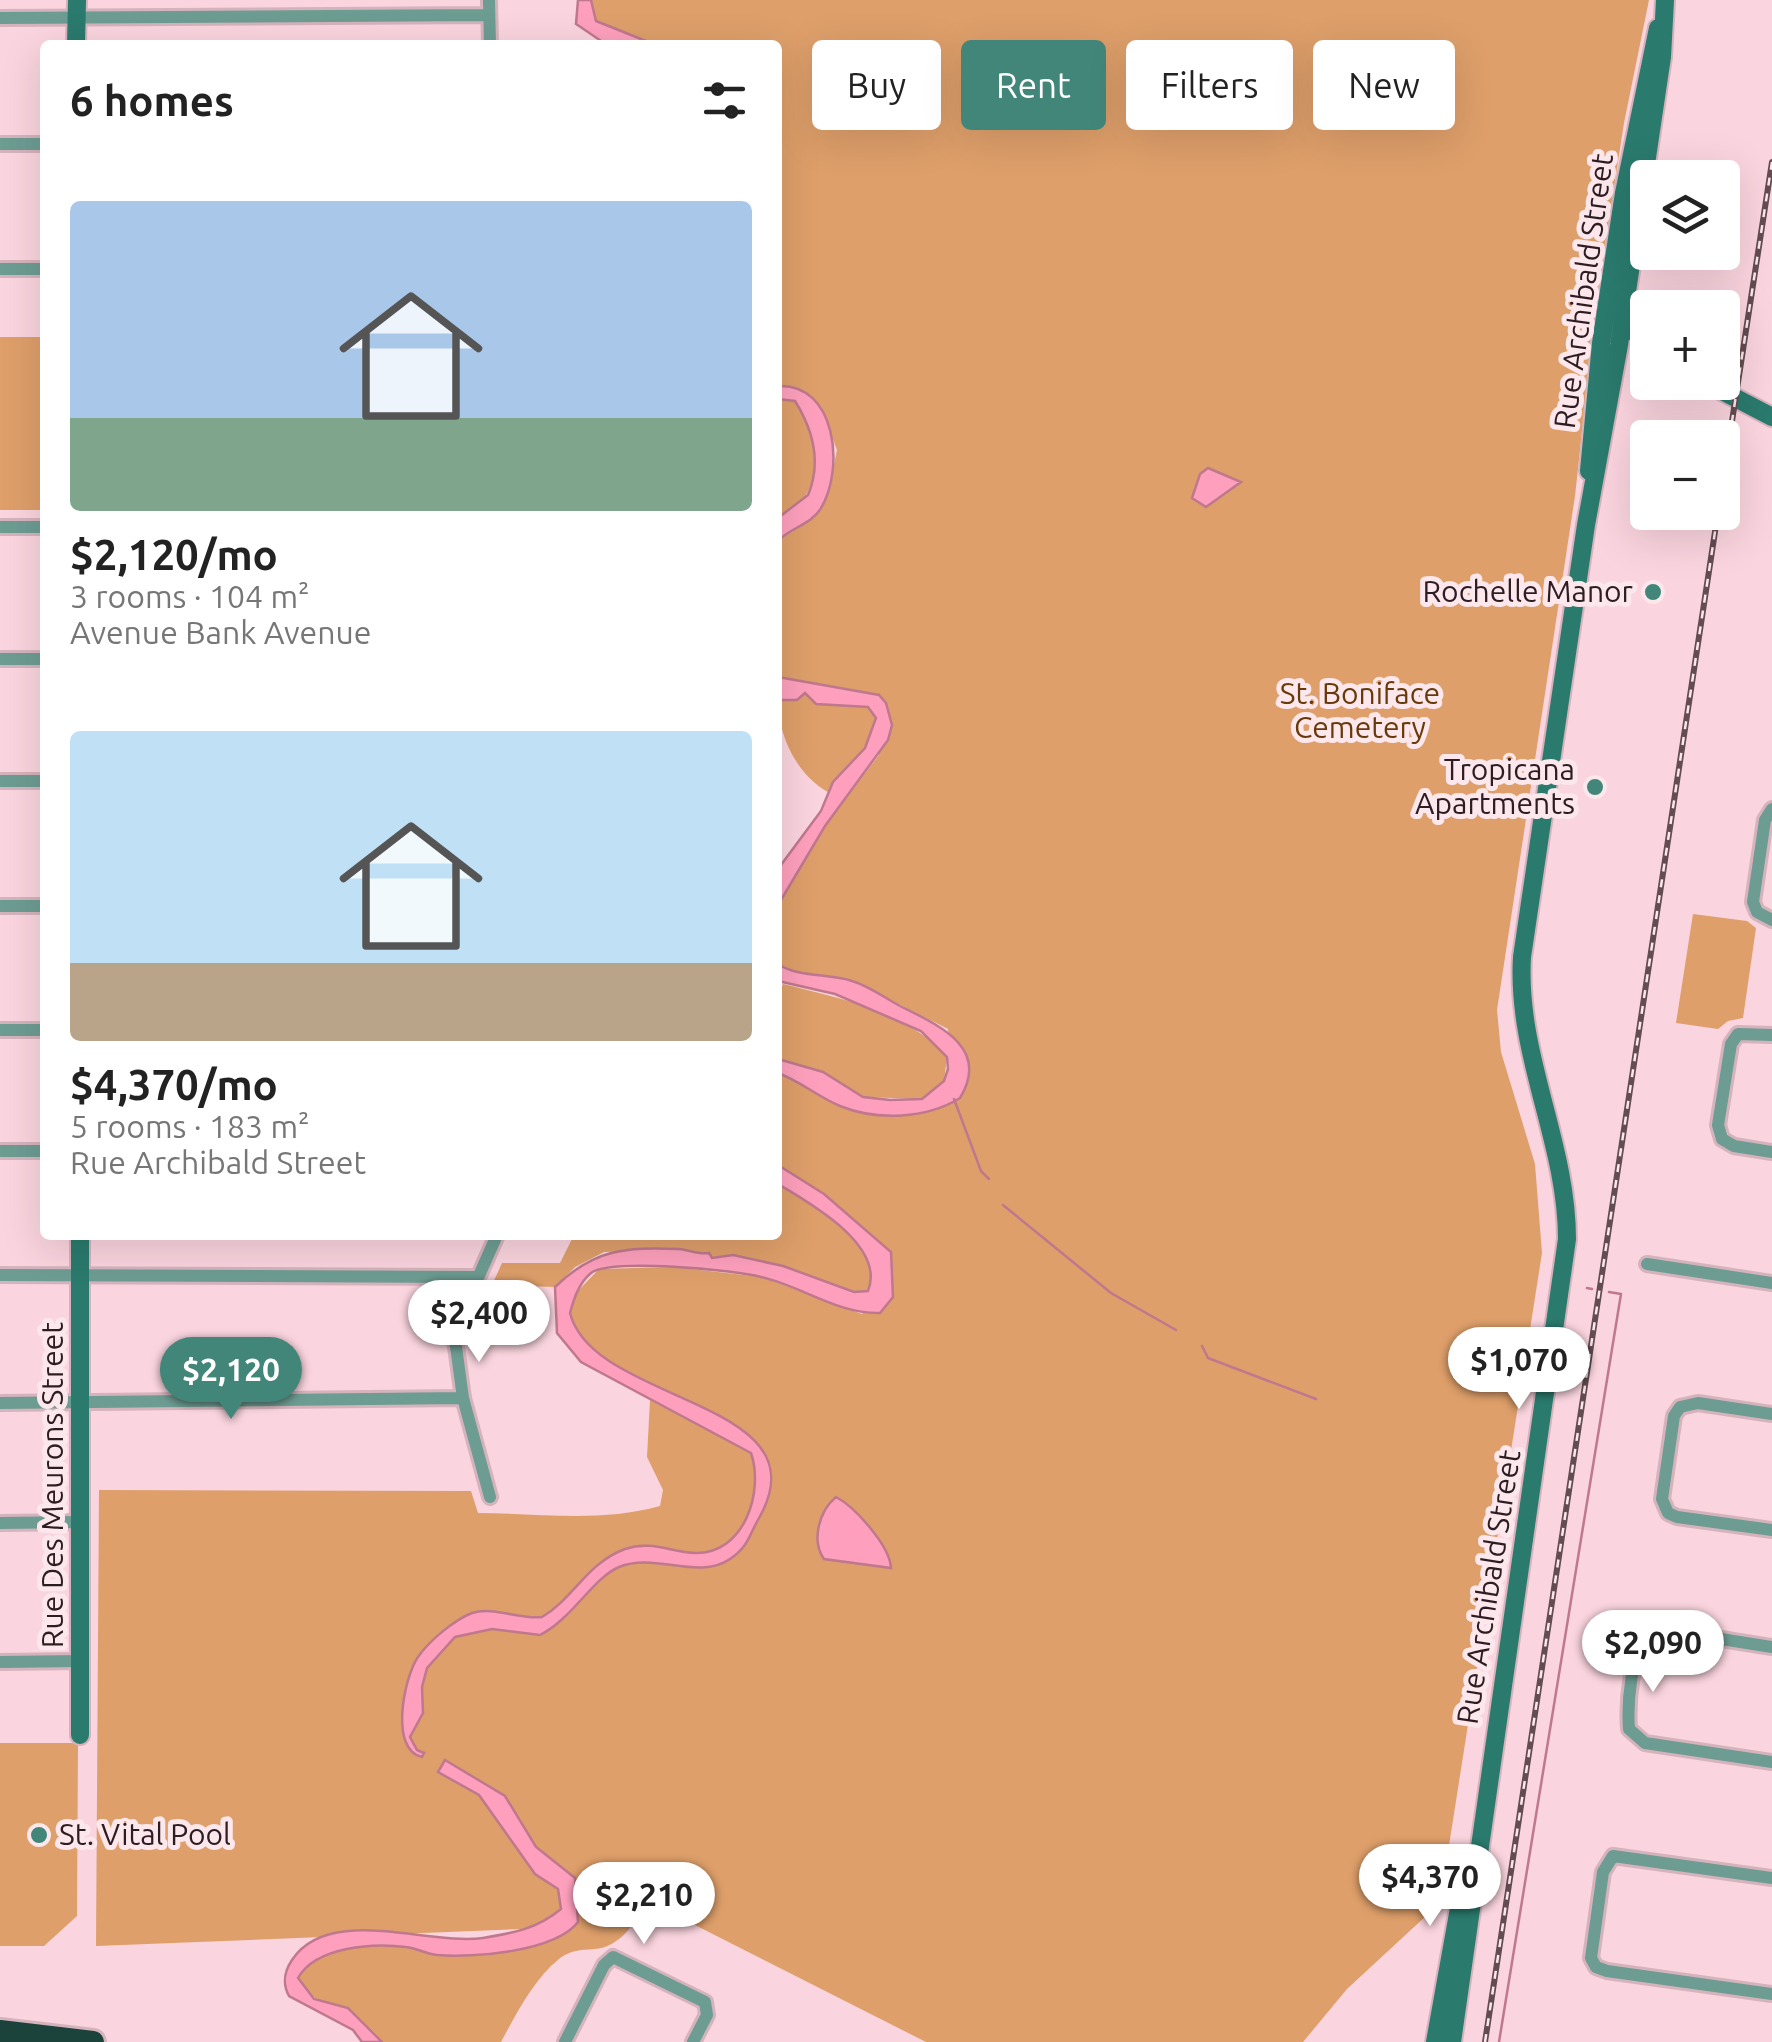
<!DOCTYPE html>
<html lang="en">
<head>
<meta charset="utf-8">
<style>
	:root { --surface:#fff; --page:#f2f2f2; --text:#222; --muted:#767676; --accent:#428679 }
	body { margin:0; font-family:Ubuntu,sans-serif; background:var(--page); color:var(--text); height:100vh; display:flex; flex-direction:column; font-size:38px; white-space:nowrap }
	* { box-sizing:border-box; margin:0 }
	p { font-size:32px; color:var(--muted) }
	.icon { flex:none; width:55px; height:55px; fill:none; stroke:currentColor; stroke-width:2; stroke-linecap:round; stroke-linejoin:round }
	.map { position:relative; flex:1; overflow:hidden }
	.side { position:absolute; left:40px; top:40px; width:742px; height:1200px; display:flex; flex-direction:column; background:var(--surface); border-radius:10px; box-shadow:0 10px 40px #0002 }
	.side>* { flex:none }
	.banner { position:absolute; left:812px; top:40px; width:808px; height:90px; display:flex; gap:20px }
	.controls { position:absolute; left:1630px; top:160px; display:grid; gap:20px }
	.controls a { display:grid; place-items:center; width:110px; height:110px; border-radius:10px; background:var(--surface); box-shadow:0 10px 40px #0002; font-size:50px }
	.price { position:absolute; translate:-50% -85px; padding:0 22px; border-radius:35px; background:#fff; color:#222; font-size:32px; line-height:65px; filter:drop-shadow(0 2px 5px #0008) }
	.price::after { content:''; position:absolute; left:50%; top:60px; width:30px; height:22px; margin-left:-15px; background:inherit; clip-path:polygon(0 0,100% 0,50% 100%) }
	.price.on { background:var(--accent); color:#fff }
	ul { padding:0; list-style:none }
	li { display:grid; align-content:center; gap:20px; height:530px; padding:0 30px }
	li span { display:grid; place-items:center; height:310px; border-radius:10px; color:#555 }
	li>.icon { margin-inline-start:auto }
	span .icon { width:180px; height:180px; fill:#fffc; stroke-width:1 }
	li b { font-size:42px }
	h2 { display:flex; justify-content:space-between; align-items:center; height:120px; padding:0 30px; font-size:42px }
	.pill { padding:0 35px; border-radius:10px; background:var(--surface); box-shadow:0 10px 40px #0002; font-size:35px; line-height:90px }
	.pill.on { background:var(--accent); color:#fff }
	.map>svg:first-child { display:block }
</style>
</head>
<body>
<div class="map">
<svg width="1772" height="2042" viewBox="0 0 1772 2042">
	<rect width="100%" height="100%" fill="#fad4de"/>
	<path fill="#de9f6a" d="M591,0H1649L1624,123L1596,303L1575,496L1497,1010L1501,1052L1535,1164L1542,1253L1440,1903L1347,1989L1303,2042H926L689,1922L633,1924C603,1964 585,1939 559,1959C534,1979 516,2014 501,2042H382C356,2004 313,2012 298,1978C316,1946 374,1943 406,1947C417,1948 426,1954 437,1955C479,1958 539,1952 573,1927L96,1946L99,1490L471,1491L478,1513C540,1513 599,1523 660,1506L663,1490L647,1457L650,1400L751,1453C759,1476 758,1509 740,1528L756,1523C833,1403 593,1403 570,1313L575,1294L599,1269L673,1267L762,1277L862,1314L891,1252L824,1194L778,1165V1073L855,1111L897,1115L955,1102L948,1029L853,981L787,970L778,964V905L825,826L879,755V695L778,677V541L813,518L830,485L837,450L820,405L778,386V45H656L596,21Z
		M0,337H45V510H0Z
		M784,398L795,401C818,440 829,496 778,518V399Z
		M805,693L816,704L868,707L876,718L867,744L828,792C797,775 778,736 778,700H797Z
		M1693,914L1747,921L1756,928L1743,1018L1728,1021L1718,1029L1676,1023Z
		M783,984C836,997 911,1013 947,1057L944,1081L922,1099L863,1097L823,1073L778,1059V996Z
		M778,1184C813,1205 885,1245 868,1291L854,1292L783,1266L733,1255L712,1258L678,1249L604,1252L575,1267L555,1287L492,1285L502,1263H560L574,1235H778Z
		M0,1743H78L77,1916L44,1946H0Z"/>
	<path fill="#fea0bd" stroke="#bf788e" stroke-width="2.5" d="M578,0H591L596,21L656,45H607L576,24Z
		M778,386C836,383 845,468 821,508C812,524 790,528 778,541V518L808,495C822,462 813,430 795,401L778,399Z
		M1208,468L1241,482L1206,507L1192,498L1200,474Z
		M778,677L879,695L886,703L892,725L888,740L825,826L778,905V869L821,811L833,782L865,748L876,718L868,707L816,704L805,693L797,700H778Z
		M778,964C799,978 828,973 852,981C869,986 885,998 900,1006C938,1025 991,1047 960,1098C926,1119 877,1121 840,1106C818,1097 800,1081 778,1073V1059L823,1072L863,1097L890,1100L922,1099L944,1081L948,1069L947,1057L921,1031L835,994L778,981Z
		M778,1165L824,1194L891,1252L893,1297L880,1313C837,1314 802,1286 761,1277C735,1270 610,1258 591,1273C579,1283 574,1298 570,1313C593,1405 827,1399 759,1518C749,1535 749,1546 730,1559C698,1581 655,1552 619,1567C593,1578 572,1619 540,1635L492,1629L455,1637L427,1668L422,1687L423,1713L410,1737L417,1750L424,1753L422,1757C389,1750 404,1677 418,1657C429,1641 454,1620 472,1613C493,1606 520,1620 542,1617C574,1598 587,1563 625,1549C651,1540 670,1552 695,1553C745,1554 764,1491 751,1453L581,1362L557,1333L555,1287C594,1249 625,1247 679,1249C690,1250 699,1255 709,1253L712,1258L733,1255L783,1266L854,1292L868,1291C886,1246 812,1204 778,1184Z
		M836,1497C855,1507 890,1546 891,1568L824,1559C811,1541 819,1511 836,1497Z
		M445,1760L505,1796L536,1847L575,1878L578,1922C555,1952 472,1958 437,1955C426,1954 417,1948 406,1947C374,1943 316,1946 298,1978L314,1999L348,2008L382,2042H362L353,2030L289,1996C282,1983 284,1972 292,1960C328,1904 430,1946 483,1938C513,1933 537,1929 561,1909L558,1889L535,1874L479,1795L438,1772Z"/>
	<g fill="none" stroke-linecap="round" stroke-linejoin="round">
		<path stroke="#bf788e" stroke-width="2.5" d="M954,1099L981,1171L989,1179
			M1003,1205L1111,1293L1176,1330
			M1587,1288L1592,1289
			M1202,1346L1208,1358L1316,1399
			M1499,2042L1621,1294L1609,1292"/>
		<g stroke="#d5b3bc" stroke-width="18">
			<path id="street" d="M489,0L490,45
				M0,18L487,15
				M0,144H45
				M0,269H45
				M0,527H45
				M0,659H45
				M0,781H45
				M1772,809L1765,820L1753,902L1757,912L1772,920
				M0,906H45
				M0,1030H45
				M1772,1035L1738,1034L1731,1044L1718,1125L1722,1139L1734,1146L1772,1152
				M0,1151H45
				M1647,1264L1772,1283
				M0,1275L476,1277
				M0,1403L463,1398
				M1772,1414L1698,1403L1680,1407L1674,1416L1662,1499L1668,1513L1677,1517L1772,1530
				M490,1497L463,1398L454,1332L497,1235
				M0,1523L80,1522
				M1772,1647L1671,1631L1648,1634C1631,1654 1627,1703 1629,1729L1645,1743L1772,1762
				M0,1662L81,1661
				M1772,1878L1613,1856L1603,1872L1591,1958L1596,1967L1607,1971L1772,1994
				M565,2042L604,1965L613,1957L705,2002L707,2015L693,2042"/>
		</g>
		<g stroke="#d5b3bc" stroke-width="22">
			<path id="secondary" d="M76,45L77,0
				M1629,310L1632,329L1648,348
				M1705,382L1772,417
				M1589,471L1601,343L1624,193L1658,28
				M80,1235V1735
				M1435,2042L1461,1897
				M1452,2042L1567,1239C1567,1142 1516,1055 1522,957L1586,525L1619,345L1662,57L1665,0"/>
		</g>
		<g stroke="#d5b3bc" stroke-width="28">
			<path id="highway" d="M0,2031L93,2042"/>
		</g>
		<use href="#street" stroke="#6d9c92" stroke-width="12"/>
		<use href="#secondary" stroke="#2a7a6d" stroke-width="18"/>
		<use href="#highway" stroke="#1b423b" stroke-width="22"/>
		<g stroke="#634c52" stroke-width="6">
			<path id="rail" d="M1722,486L1772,162
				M1485,2042L1718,512"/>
		</g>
		<use href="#rail" stroke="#fbe7ec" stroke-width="2.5" stroke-dasharray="8" stroke-linecap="butt"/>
	</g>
	<g fill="#428679" stroke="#fbe7ec" stroke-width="4">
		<circle cx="1653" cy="592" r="10"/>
		<circle cx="1595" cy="787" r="10"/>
		<circle cx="39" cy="1835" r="10"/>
	</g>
	<g text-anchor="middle" stroke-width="10" stroke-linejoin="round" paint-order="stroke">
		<g font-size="30" fill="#2d1c21" stroke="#fbe7ec">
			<text transform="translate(1584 291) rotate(-82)" y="10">Rue Archibald Street</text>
			<text transform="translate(53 1485) rotate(-90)" y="10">Rue Des Meurons Street</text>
			<text transform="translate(1489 1587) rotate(-81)" y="10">Rue Archibald Street</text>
		</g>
		<g font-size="30" fill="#2d1c21" stroke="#fbe7ec" text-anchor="end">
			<text x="1633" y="602">Rochelle Manor</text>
			<text x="1575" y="780">Tropicana<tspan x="1575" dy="34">Apartments</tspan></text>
			<text x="59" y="1845" text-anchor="start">St. Vital Pool</text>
		</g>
		<g font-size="30" fill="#693a09" stroke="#fbe7ec">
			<text x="1360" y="704">St. Boniface<tspan x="1360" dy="34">Cemetery</tspan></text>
		</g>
	</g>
</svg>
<div class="controls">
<a><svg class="icon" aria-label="layers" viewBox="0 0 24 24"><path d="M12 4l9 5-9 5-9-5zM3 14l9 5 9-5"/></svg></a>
<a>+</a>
<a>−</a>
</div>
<b class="price" style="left:479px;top:1365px">$2,400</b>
<b class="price" style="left:1519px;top:1412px">$1,070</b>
<b class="price on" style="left:231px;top:1422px">$2,120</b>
<b class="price" style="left:1653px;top:1695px">$2,090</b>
<b class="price" style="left:1430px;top:1929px">$4,370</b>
<b class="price" style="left:644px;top:1947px">$2,210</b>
<div class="banner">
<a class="pill">Buy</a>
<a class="pill on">Rent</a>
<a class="pill">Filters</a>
<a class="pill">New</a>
</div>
<section class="side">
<h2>6 homes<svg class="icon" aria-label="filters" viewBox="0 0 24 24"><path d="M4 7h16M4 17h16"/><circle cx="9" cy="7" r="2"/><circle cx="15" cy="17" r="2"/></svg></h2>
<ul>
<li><span style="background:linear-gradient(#a9c7e8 70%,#7fa58c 0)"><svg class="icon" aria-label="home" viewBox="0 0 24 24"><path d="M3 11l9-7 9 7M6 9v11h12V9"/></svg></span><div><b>$2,120/mo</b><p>3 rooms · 104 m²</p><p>Avenue Bank Avenue</p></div></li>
<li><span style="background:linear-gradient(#bfe0f5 75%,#b9a48a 0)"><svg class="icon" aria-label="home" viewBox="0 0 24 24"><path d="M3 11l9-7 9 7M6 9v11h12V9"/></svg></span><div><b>$4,370/mo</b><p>5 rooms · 183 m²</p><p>Rue Archibald Street</p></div></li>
</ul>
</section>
</div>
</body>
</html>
